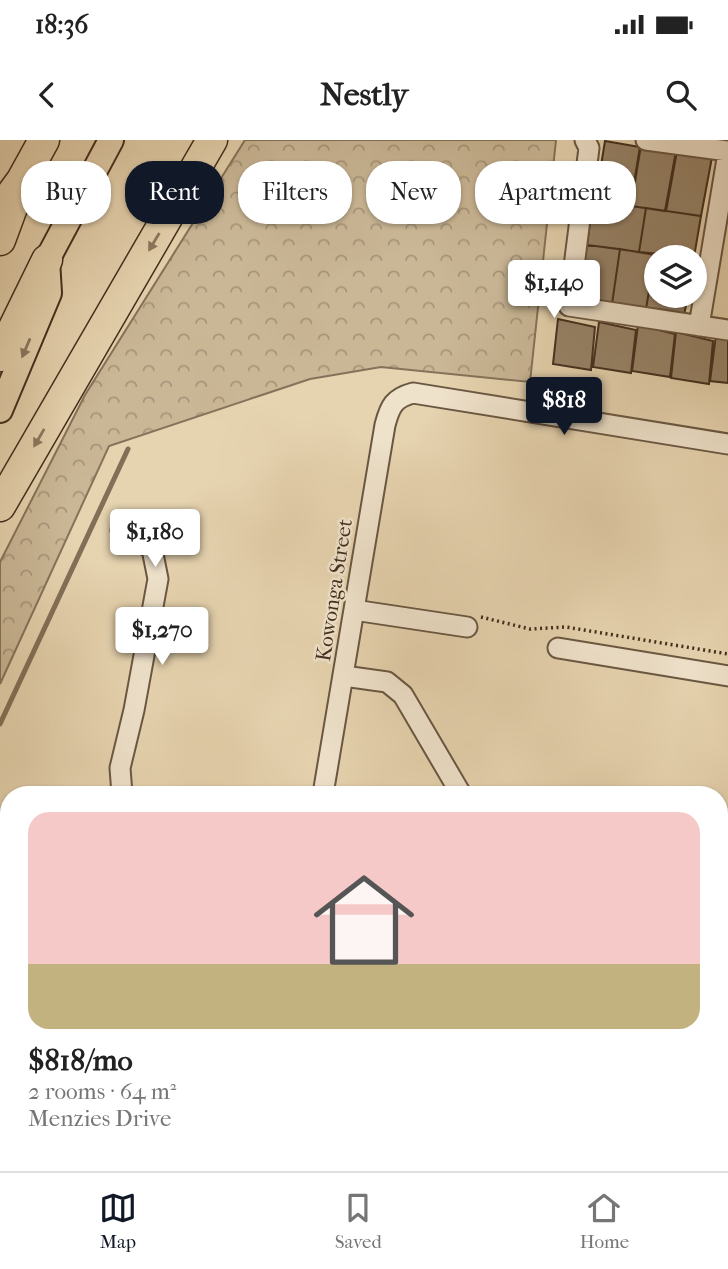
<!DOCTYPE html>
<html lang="en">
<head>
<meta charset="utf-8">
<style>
	:root { --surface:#fff; --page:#f2f2f2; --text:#222; --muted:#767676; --line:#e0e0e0; --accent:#111827 }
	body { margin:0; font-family:"IM FELL French Canon",serif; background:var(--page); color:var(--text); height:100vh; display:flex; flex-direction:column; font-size:26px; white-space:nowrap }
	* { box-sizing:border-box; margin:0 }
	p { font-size:23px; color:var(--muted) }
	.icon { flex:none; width:38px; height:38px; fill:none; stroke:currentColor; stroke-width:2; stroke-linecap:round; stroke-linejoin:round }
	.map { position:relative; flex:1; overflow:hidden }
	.sheet { position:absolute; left:0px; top:646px; width:728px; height:387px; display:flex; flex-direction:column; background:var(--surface); border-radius:28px 28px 0 0; box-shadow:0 2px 5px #0004 }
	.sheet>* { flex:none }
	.guide { position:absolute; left:21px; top:21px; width:686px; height:63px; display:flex; gap:14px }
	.fabs { position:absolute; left:644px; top:105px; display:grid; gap:14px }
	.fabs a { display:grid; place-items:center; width:63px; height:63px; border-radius:50%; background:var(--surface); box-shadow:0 2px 5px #0004; font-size:35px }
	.price { position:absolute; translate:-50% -60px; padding:0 16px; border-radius:7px; background:#fff; color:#222; font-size:23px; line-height:46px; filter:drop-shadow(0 2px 4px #0008) }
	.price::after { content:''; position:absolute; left:50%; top:42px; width:21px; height:16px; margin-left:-10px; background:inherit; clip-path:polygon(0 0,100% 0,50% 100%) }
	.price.current { background:var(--accent); color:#fff }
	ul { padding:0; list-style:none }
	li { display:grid; align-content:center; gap:14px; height:371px; padding:0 28px }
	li+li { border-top:2px solid var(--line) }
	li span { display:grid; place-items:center; height:217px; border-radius:21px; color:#555 }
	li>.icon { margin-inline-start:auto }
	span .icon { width:126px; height:126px; fill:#fffc; stroke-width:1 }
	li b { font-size:30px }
	.chip { padding:0 24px; border-radius:28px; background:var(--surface); box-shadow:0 2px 5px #0004; font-size:24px; line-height:63px }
	.chip.current { background:var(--accent); color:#fff }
	.status { display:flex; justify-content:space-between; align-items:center; height:49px; padding:0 35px; background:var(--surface); direction:ltr }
	.status svg { height:19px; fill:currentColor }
	header { display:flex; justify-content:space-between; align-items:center; height:91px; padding:0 28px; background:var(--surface); font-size:32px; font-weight:800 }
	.dock { display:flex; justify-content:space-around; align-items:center; height:98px; border-top:2px solid var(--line); background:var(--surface); font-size:19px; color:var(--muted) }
	.dock a { display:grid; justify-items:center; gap:4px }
	.dock .current { color:var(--accent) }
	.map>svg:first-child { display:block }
</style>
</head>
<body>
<div class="status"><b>18:36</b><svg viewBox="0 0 49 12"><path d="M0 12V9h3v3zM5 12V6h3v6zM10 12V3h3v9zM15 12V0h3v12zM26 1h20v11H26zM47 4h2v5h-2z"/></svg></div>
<header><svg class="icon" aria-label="back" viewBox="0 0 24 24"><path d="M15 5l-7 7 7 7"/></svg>Nestly<svg class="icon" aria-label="search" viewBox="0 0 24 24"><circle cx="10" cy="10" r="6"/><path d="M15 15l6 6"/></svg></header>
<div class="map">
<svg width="728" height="1031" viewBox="0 0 728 1031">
	<defs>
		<pattern id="forest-crowns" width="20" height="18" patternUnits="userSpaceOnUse" patternTransform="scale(1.75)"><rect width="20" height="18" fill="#cab796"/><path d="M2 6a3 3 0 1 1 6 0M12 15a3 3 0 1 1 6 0" fill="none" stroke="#a6957a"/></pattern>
	</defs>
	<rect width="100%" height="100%" fill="#e6d3af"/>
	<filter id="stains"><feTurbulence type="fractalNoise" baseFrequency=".00286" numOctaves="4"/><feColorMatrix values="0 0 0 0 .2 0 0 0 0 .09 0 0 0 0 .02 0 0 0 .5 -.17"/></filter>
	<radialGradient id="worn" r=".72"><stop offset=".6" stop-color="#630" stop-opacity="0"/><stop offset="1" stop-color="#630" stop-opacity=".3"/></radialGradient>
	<path fill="url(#forest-crowns)" stroke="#86725a" stroke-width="2" d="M245,0H556L530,242L381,227L310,239L109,306L0,544V422L85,255Z"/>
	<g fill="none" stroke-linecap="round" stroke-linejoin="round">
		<path stroke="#826f57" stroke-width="5" d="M0,584L128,309"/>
	</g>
	<path fill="#978469" stroke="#412e1d" stroke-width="2" d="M605,1L640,7L630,66L595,62Z
		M641,5L676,11L665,71L631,66Z
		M677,11L712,17L701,76L666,71Z
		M593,61L646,68L639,112L587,105Z
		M646,68L701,76L694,117L639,112Z
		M587,105L620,109L612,164L577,159Z
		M620,109L655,115L646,169L612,164Z
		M655,115L672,117H656V156H688L684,175L646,169Z
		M558,179L595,187L591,230L553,224Z
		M599,182L636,190L631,233L593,227Z
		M638,185L675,194L670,237L632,231Z
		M676,192L713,201L709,244L671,238Z
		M716,195L728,198V243L710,241Z"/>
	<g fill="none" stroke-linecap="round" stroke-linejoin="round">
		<g stroke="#6a5742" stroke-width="23">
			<path id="minor" d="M585,0L589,8L569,166L728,190
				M646,0L728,11
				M699,186L728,13
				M121,390L152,409L170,382
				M354,470L467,487
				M558,508L728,536
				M344,536L387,542L403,555L461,654
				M122,654L120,628L134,570L158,439L152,409
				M323,654L385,285C390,266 394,258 413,253L728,304
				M0,888L1,873L9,862
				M0,896L9,916
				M433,1024L437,1031
				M675,1024L679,1031
				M60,1031L61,1024
				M260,1031L261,1024"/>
		</g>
		<g stroke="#412e1d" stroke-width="28">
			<path id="major" d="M0,270L49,153L47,120L111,0"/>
		</g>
		<g stroke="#412e1d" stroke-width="33">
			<path id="highway" d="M0,70L22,40L44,0
				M0,100L17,54
				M0,216L47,120
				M0,366L212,0"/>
		</g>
		<path stroke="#412e1d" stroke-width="3.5" stroke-dasharray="2 3.5" stroke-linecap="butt" d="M481,477L530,489L566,487L728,514"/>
		<use href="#minor" stroke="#efe2cb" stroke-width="19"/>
		<use href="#major" stroke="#e6d3af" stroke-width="24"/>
		<use href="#highway" stroke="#e6d3af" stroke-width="30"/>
	</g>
	<defs><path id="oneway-solid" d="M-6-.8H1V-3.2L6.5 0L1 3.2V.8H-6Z" transform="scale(1.75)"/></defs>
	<g fill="#8b785f">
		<use href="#oneway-solid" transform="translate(154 102) rotate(121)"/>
		<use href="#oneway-solid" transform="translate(26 208) rotate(113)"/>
		<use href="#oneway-solid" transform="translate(39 298) rotate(120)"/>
	</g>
	<g text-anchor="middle" stroke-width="5" stroke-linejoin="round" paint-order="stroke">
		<g font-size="21" fill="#412e1d" stroke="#efe2cb">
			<text transform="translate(334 450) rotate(-81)" y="7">Kowonga Street</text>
		</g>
	</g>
	<rect width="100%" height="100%" filter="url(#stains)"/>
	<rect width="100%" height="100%" fill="url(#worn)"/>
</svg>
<div class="fabs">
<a><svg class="icon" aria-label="layers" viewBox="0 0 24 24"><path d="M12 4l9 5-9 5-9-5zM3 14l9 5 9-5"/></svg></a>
</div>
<b class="price" style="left:554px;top:180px">$1,140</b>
<b class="price current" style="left:564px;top:297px">$818</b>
<b class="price" style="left:155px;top:429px">$1,180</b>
<b class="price" style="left:162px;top:527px">$1,270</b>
<div class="guide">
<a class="chip">Buy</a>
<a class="chip current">Rent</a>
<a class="chip">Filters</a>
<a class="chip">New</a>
<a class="chip">Apartment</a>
</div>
<section class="sheet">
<ul>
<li><span style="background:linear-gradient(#f6c9c9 70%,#c2b280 0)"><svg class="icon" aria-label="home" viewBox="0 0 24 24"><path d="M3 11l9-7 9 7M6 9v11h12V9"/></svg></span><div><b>$818/mo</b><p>2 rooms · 64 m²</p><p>Menzies Drive</p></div></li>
</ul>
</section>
</div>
<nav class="dock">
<a class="current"><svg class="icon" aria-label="map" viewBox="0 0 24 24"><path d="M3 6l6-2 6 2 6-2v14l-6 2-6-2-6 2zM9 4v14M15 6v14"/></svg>Map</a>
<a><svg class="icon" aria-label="saved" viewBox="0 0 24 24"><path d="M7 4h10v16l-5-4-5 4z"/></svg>Saved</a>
<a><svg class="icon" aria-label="home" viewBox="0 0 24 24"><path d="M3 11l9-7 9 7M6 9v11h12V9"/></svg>Home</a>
</nav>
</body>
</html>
